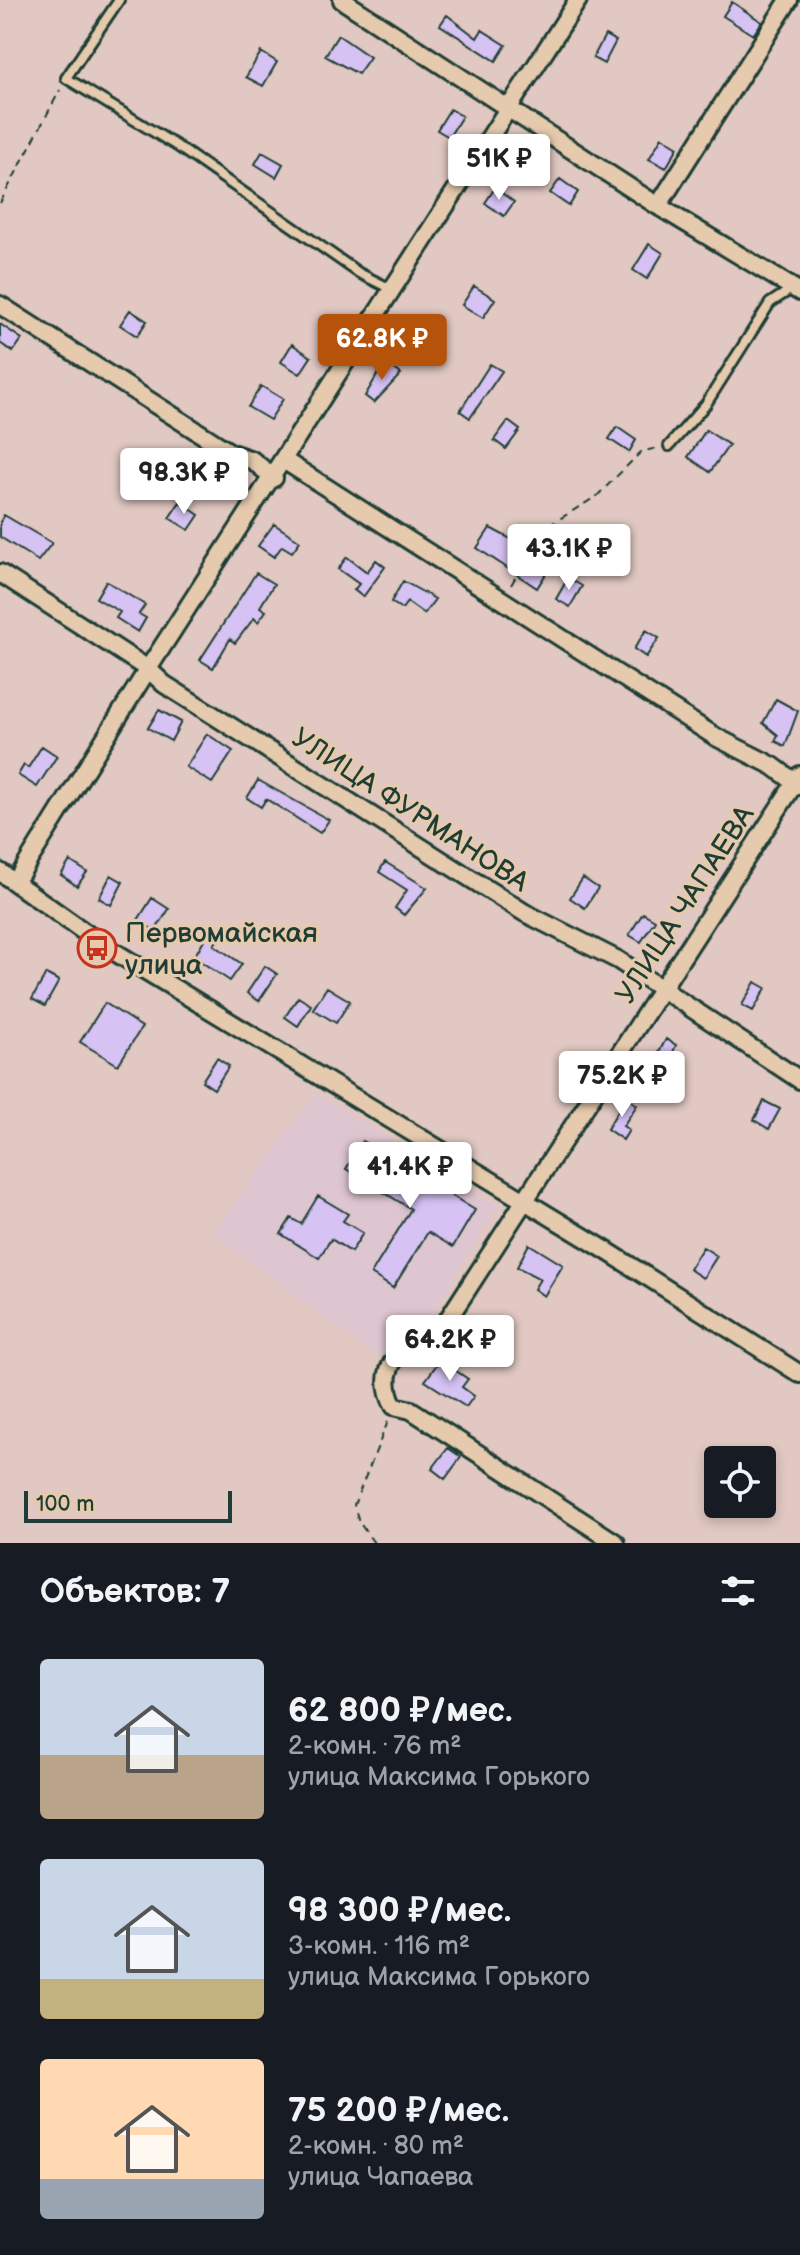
<!DOCTYPE html>
<html lang="ru">
<head>
<meta charset="utf-8">
<style>
	:root { --surface:#171b24; --page:#20242c; --text:#f1f3f6; --muted:#9ea1a6; --accent:#b45309 }
	body { margin:0; font-family:"Balsamiq Sans",sans-serif; background:var(--page); color:var(--text); height:100vh; display:flex; flex-direction:column; font-size:30px; white-space:nowrap }
	* { box-sizing:border-box; margin:0 }
	p { font-size:26px; color:var(--muted) }
	.icon { flex:none; width:44px; height:44px; fill:none; stroke:currentColor; stroke-width:2; stroke-linecap:round; stroke-linejoin:round }
	.map { position:relative; height:1543px; overflow:hidden }
	.sheet { display:flex; flex-direction:column; background:var(--surface); flex:1 }
	.sheet>* { flex:none }
	.fabs { position:absolute; left:704px; top:1446px; display:grid; gap:16px }
	.fabs a { display:grid; place-items:center; width:72px; height:72px; border-radius:8px; background:var(--surface); box-shadow:0 4px 12px #0003; font-size:40px }
	.scale { position:absolute; left:24px; bottom:20px; width:208px; box-sizing:border-box; padding-left:8px; border:4px solid #1f3d34; border-top:0; font-size:22px; line-height:28px; white-space:nowrap; color:#1f3d34; -webkit-text-stroke:6px #e6caad; paint-order:stroke }
	.price { position:absolute; translate:-50% -68px; padding:0 18px; border-radius:8px; background:#fff; color:#222; font-size:26px; line-height:52px; filter:drop-shadow(0 2px 4px #0008) }
	.price::after { content:''; position:absolute; left:50%; top:48px; width:24px; height:18px; margin-left:-12px; background:inherit; clip-path:polygon(0 0,100% 0,50% 100%) }
	.price.current { background:var(--accent); color:#fff }
	ul { padding:0; list-style:none }
	li { display:flex; align-items:center; gap:24px; height:200px; padding:0 40px }
	li span { display:grid; place-items:center; flex:none; width:224px; height:160px; border-radius:8px; color:#555 }
	li>.icon { margin-inline-start:auto }
	span .icon { width:96px; height:96px; fill:#fffc; stroke-width:1 }
	li b { font-size:34px }
	h2 { display:flex; justify-content:space-between; align-items:center; height:96px; padding:0 40px; font-size:34px }
	.map>svg:first-child { display:block }
</style>
</head>
<body>
<div class="map">
<svg width="800" height="1543" viewBox="0 0 800 1543">
	<rect width="100%" height="100%" fill="#e1c8c2"/>
	<filter id="ink" filterUnits="userSpaceOnUse"><feTurbulence type="fractalNoise" baseFrequency=".0125" numOctaves="2"/><feDisplacementMap in="SourceGraphic" scale="16" xChannelSelector="R" yChannelSelector="G"/><feConvolveMatrix kernelMatrix="1 2 1 2 8 2 1 2 1" color-interpolation-filters="sRGB"/></filter>
	<g filter="url(#ink)">
		<path fill="#dec6d1" d="M316,1093L498,1206L428,1321L376,1356L213,1233Z"/>
		<path fill="#d6c2f3" stroke="#1f3d34" stroke-width="2" d="M732,2L762,22L753,35L723,16Z
			M447,15L477,38L482,30L506,45L496,61L440,25Z
			M338,35L370,57L358,74L325,56Z
			M605,35L616,41L604,64L593,58Z
			M261,52L277,62L263,86L246,77Z
			M450,109L462,116L449,137L437,130Z
			M662,137L678,147L666,168L649,159Z
			M262,152L283,164L276,177L255,164Z
			M560,179L578,192L569,206L550,193Z
			M495,188L514,202L504,216L485,203Z
			M649,244L663,253L647,279L633,270Z
			M474,286L495,299L483,318L462,305Z
			M130,310L147,321L137,336L120,325Z
			M0,324L22,339L13,352L0,343Z
			M292,344L311,357L300,374L281,362Z
			M385,362L401,374L374,403L365,396Z
			M490,364L502,371L470,418L460,411Z
			M261,386L283,399L270,420L248,407Z
			M508,421L520,430L506,449L494,440Z
			M617,427L636,440L629,452L609,439Z
			M706,430L729,445L710,472L688,457Z
			M180,502L199,515L189,530L169,518Z
			M4,515L52,543L38,561L0,537V522Z
			M274,524L300,541L292,552L282,546L274,557L258,546Z
			M490,528L526,547L521,556L547,572L537,588L477,548Z
			M347,557L367,572L376,560L385,567L363,597L354,590L359,584L338,569Z
			M256,573L274,584L260,607L266,611L258,622L254,618L235,643L230,639L213,668L200,660Z
			M568,578L582,586L570,607L556,599Z
			M106,581L145,605L139,614L146,618L138,632L116,618L120,612L96,598Z
			M403,581L435,599L424,614L407,602L402,609L391,602Z
			M646,630L659,638L646,657L634,649Z
			M776,699L798,711L785,746L775,741L778,735L763,723Z
			M159,710L181,722L171,741L148,728Z
			M207,734L233,751L212,783L186,767Z
			M42,746L57,756L37,787L18,775L24,765L28,768Z
			M258,780L329,820L320,833L266,799L261,807L247,798Z
			M70,861L87,872L77,886L61,875Z
			M385,862L427,888L404,915L395,908L407,890L379,872Z
			M111,875L123,882L111,905L99,898Z
			M583,878L598,888L585,908L570,898Z
			M152,898L169,909L155,931L138,920Z
			M643,913L655,920L641,942L629,935Z
			M212,926L223,932L214,945L242,964L230,981L194,957Z
			M265,966L277,974L259,1001L247,993Z
			M46,974L59,981L45,1006L32,999Z
			M755,982L766,988L753,1011L742,1005Z
			M327,987L350,1001L336,1023L313,1009Z
			M298,997L311,1005L298,1026L285,1017Z
			M105,1003L142,1027L118,1065L80,1042Z
			M666,1039L676,1045L658,1089L641,1078L647,1069L649,1071Z
			M217,1058L229,1066L214,1089L202,1081Z
			M626,1097L637,1105L623,1126L629,1130L623,1140L607,1129Z
			M764,1101L780,1109L769,1129L754,1120Z
			M363,1141L475,1210L453,1247L428,1232L393,1288L371,1274L411,1209L346,1169Z
			M318,1196L348,1214L343,1221L363,1233L351,1252L331,1239L319,1258L281,1234L291,1218L301,1224Z
			M529,1244L563,1265L544,1296L534,1289L540,1279L517,1267Z
			M703,1247L717,1256L703,1278L689,1269Z
			M440,1360L468,1379L462,1387L474,1396L466,1407L425,1381Z
			M448,1448L461,1457L445,1479L432,1469Z"/>
		<g fill="none" stroke-linecap="round" stroke-linejoin="round">
			<g stroke="#1f3d34" stroke-width="14">
				<path id="lane" d="M119,0L66,78L177,146L359,273L391,289
					M669,446L706,404L770,303L793,288"/>
			</g>
			<g stroke="#1f3d34" stroke-width="22">
				<path id="street" d="M342,0L658,206L800,292
					M658,206L789,0
					M0,305L231,453L252,460L274,478
					M285,461L716,737L773,766L800,786
					M0,573L148,669L164,684L525,913L618,960L800,1080
					M0,872L100,943L607,1251L800,1374
					M16,881L148,669L578,0
					M616,1543L411,1410L394,1406C373,1365 404,1344 441,1330L800,775"/>
			</g>
			<path stroke="#1f3d34" stroke-width="2" stroke-dasharray="8 6" stroke-linecap="butt" d="M0,203L60,90
				M511,585L540,536L553,523L597,496L641,452L657,448
				M374,1543L359,1522L354,1505L389,1419"/>
			<use href="#lane" stroke="#e6caad" stroke-width="8"/>
			<use href="#street" stroke="#e6caad" stroke-width="16"/>
		</g>
	</g>
	<defs>
		<g id="bus-ring" transform="scale(2)"><circle r="9.5" fill="#e6caad" stroke="#c8321e" stroke-width="1.5"/><path d="M-5-6H5V4H4V6H2V4H-2V6H-4V4H-5ZM-3.5-4V0h7V-4ZM-3.5 1.2v1.5H-2V1.2ZM2 1.2v1.5H3.5V1.2Z" fill="#c8321e"/></g>
	</defs>
	<g fill-rule="evenodd">
		<use href="#bus-ring" x="97" y="948"/>
	</g>
	<g text-anchor="middle" stroke-width="6" stroke-linejoin="round" paint-order="stroke">
		<g font-size="28" fill="#1f3d34" stroke="#e6caad">
			<text transform="translate(411 809) rotate(33)" y="10">УЛИЦА ФУРМАНОВА</text>
			<text transform="translate(684 904) rotate(-57)" y="10">УЛИЦА ЧАПАЕВА</text>
		</g>
		<g font-size="28" fill="#1f3d34" stroke="#e6caad" text-anchor="start">
			<text x="125" y="942">Первомайская<tspan x="125" dy="32">улица</tspan></text>
		</g>
	</g>
</svg>
<div class="fabs">
<a><svg class="icon" aria-label="locate" viewBox="0 0 24 24"><circle cx="12" cy="12" r="6"/><path d="M12 2v4M12 18v4M2 12h4M18 12h4"/></svg></a>
</div>
<div class="scale">100 m</div>
<b class="price" style="left:499px;top:202px">51K ₽</b>
<b class="price current" style="left:382px;top:382px">62.8K ₽</b>
<b class="price" style="left:184px;top:516px">98.3K ₽</b>
<b class="price" style="left:569px;top:592px">43.1K ₽</b>
<b class="price" style="left:622px;top:1119px">75.2K ₽</b>
<b class="price" style="left:410px;top:1210px">41.4K ₽</b>
<b class="price" style="left:450px;top:1383px">64.2K ₽</b>
</div>
<section class="sheet">
<h2>Объектов: 7<svg class="icon" aria-label="filters" viewBox="0 0 24 24"><path d="M4 7h16M4 17h16"/><circle cx="9" cy="7" r="2"/><circle cx="15" cy="17" r="2"/></svg></h2>
<ul>
<li><span style="background:linear-gradient(#c9d6e8 60%,#b9a48a 0)"><svg class="icon" aria-label="home" viewBox="0 0 24 24"><path d="M3 11l9-7 9 7M6 9v11h12V9"/></svg></span><div><b>62 800 ₽/мес.</b><p>2-комн. · 76 m²</p><p>улица Максима Горького</p></div></li>
<li><span style="background:linear-gradient(#c9d6e8 75%,#c2b280 0)"><svg class="icon" aria-label="home" viewBox="0 0 24 24"><path d="M3 11l9-7 9 7M6 9v11h12V9"/></svg></span><div><b>98 300 ₽/мес.</b><p>3-комн. · 116 m²</p><p>улица Максима Горького</p></div></li>
<li><span style="background:linear-gradient(#ffd9b3 75%,#9aa5b1 0)"><svg class="icon" aria-label="home" viewBox="0 0 24 24"><path d="M3 11l9-7 9 7M6 9v11h12V9"/></svg></span><div><b>75 200 ₽/мес.</b><p>2-комн. · 80 m²</p><p>улица Чапаева</p></div></li>
</ul>
</section>
</body>
</html>
